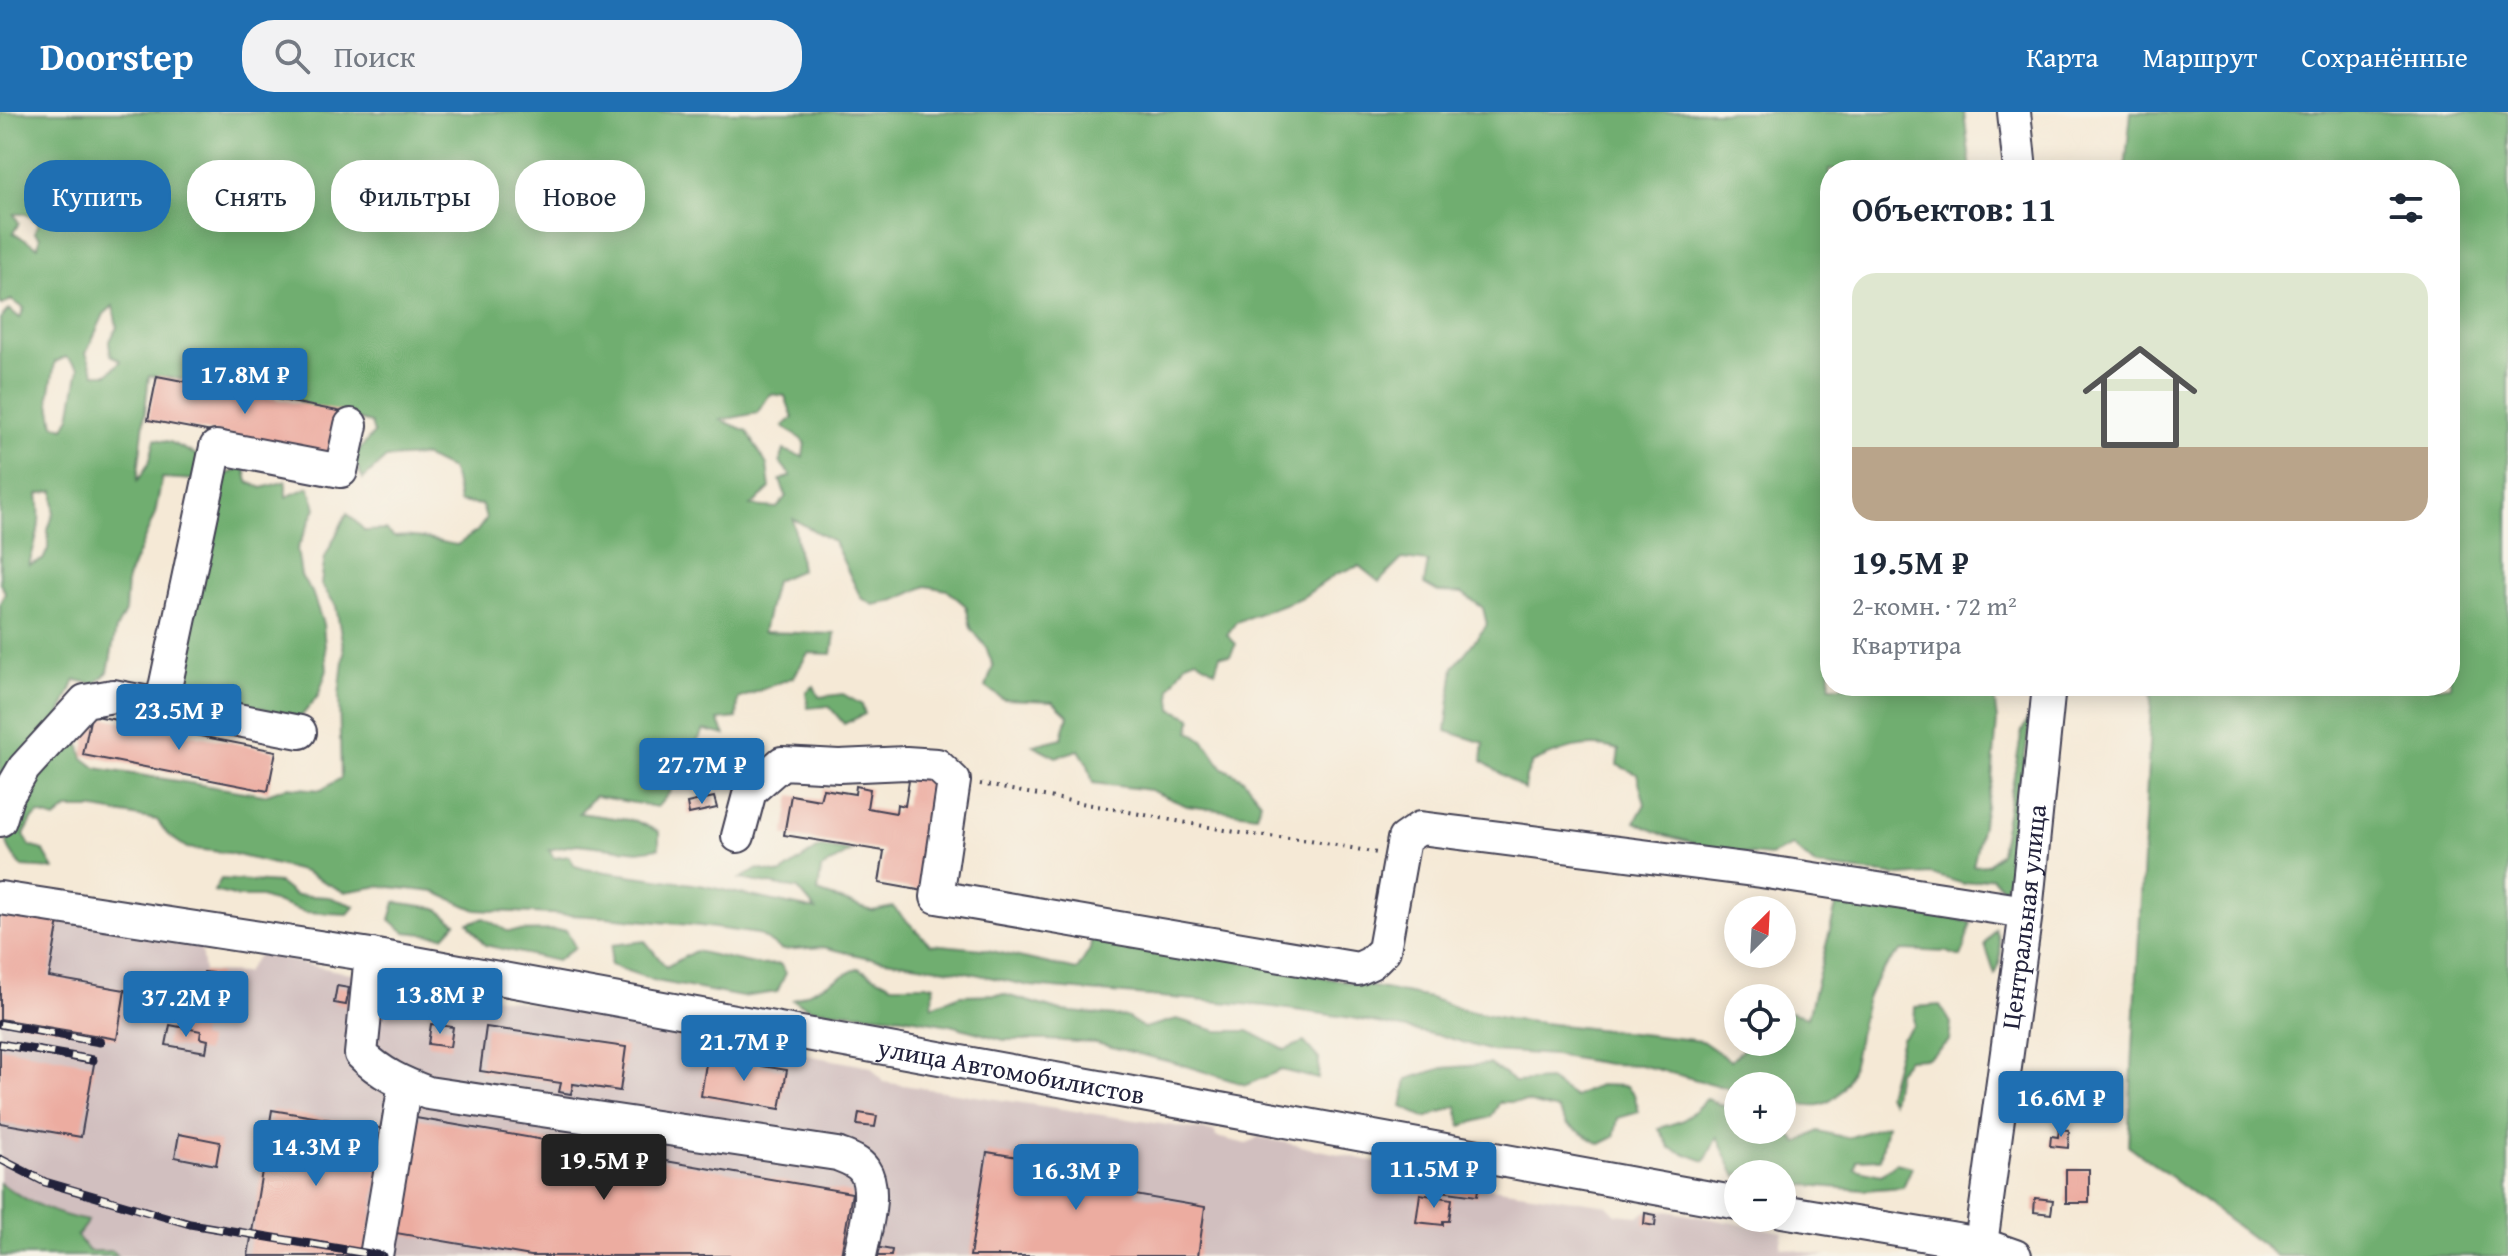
<!DOCTYPE html>
<html lang="ru">
<head>
<meta charset="utf-8">
<style>
	:root { --surface:#fff; --page:#f2f2f3; --text:#1f2937; --muted:#747a83; --accent:#1f6fb2 }
	body { margin:0; font-family:"Gentium Book Plus",serif; background:var(--page); color:var(--text); height:100vh; display:flex; flex-direction:column; font-size:30px; white-space:nowrap }
	* { box-sizing:border-box; margin:0 }
	p { font-size:26px; color:var(--muted) }
	.icon { flex:none; width:44px; height:44px; fill:none; stroke:currentColor; stroke-width:2; stroke-linecap:round; stroke-linejoin:round }
	.map { position:relative; flex:1; overflow:hidden }
	.drawer { position:absolute; left:1820px; top:48px; width:640px; height:536px; display:flex; flex-direction:column; background:var(--surface); border-radius:32px; box-shadow:0 4px 20px #0003 }
	.drawer>* { flex:none }
	.top-card { position:absolute; left:24px; top:48px; width:760px; height:72px; display:flex; gap:16px }
	.needle { width:52px; rotate:24deg }
	.controls { position:absolute; left:1724px; top:784px; display:grid; gap:16px }
	.controls a { display:grid; place-items:center; width:72px; height:72px; border-radius:50%; background:var(--surface); box-shadow:0 4px 20px #0003; font-size:40px }
	.price { position:absolute; translate:-50% -68px; padding:0 18px; border-radius:8px; background:var(--accent); color:#fff; font-size:26px; line-height:52px; filter:drop-shadow(0 2px 4px #0008) }
	.price::after { content:''; position:absolute; left:50%; top:48px; width:24px; height:18px; margin-left:-12px; background:inherit; clip-path:polygon(0 0,100% 0,50% 100%) }
	.price.current { background:#222; color:#fff }
	ul { padding:0; list-style:none }
	li { display:grid; align-content:center; gap:16px; height:424px; padding:0 32px }
	li span { display:grid; place-items:center; height:248px; border-radius:24px; color:#555 }
	li>.icon { margin-inline-start:auto }
	span .icon { width:144px; height:144px; fill:#fffc; stroke-width:1 }
	li b { font-size:34px }
	h2 { display:flex; justify-content:space-between; align-items:center; height:96px; padding:0 32px; font-size:34px }
	.chip { padding:0 28px; border-radius:32px; background:var(--surface); box-shadow:0 4px 20px #0003; font-size:28px; line-height:72px }
	.chip.current { background:var(--accent); color:#fff }
	header { display:flex; align-items:center; gap:48px; box-sizing:border-box; height:112px; padding:0 40px; background:var(--accent); color:#fff }
	header strong { font-size:38px }
	nav { display:flex; gap:44px; margin-inline-start:auto; font-size:28px }
	.search { width:560px; height:72px; background:var(--page); display:flex; align-items:center; gap:20px; box-sizing:border-box; padding:0 28px; border-radius:32px; color:var(--muted); font-size:30px }
	.map>svg:first-child { display:block }
</style>
</head>
<body>
<header>
<strong>Doorstep</strong>
<div class="search"><svg class="icon" aria-label="search" viewBox="0 0 24 24"><circle cx="10" cy="10" r="6"/><path d="M15 15l6 6"/></svg>Поиск</div>
<nav><a>Карта</a><a>Маршрут</a><a>Сохранённые</a></nav>
</header>
<div class="map">
<svg width="2508" height="1144" viewBox="0 0 2508 1144">
	<rect width="100%" height="100%" fill="#f7f3e8"/>
	<filter id="ink" filterUnits="userSpaceOnUse"><feTurbulence type="fractalNoise" baseFrequency=".0125" numOctaves="2"/><feDisplacementMap in="SourceGraphic" scale="16" xChannelSelector="R" yChannelSelector="G"/><feConvolveMatrix kernelMatrix="1 2 1 2 8 2 1 2 1" color-interpolation-filters="sRGB"/></filter>
	<filter id="wash" filterUnits="userSpaceOnUse"><feTurbulence type="fractalNoise" baseFrequency=".006" numOctaves="4" result="noise"/><feDisplacementMap in="SourceGraphic" scale="32" xChannelSelector="R" yChannelSelector="G"/><feGaussianBlur stdDeviation="1.8" result="paint"/><feColorMatrix in="noise" values="0 0 0 0 0 0 0 0 0 0 0 0 0 0 0 0 0 1.4 0 .05"/><feComposite in="paint" operator="in"/></filter>
	<g filter="url(#wash)">
		<rect width="100%" height="100%" fill="#f5e9d6"/>
		<path fill="#d1bfbf" d="M0,799L200,830L204,860L245,861L259,842L338,859L402,868L871,955L883,970L1215,1020L1216,1025L1247,1032L1258,1025L1382,1051L1480,1065L1485,1075L1607,1093L1616,1102L1639,1104L1651,1096L1783,1120L1780,1135L1826,1144H0Z"/>
		<path fill="#6fae70" stroke="#486856" stroke-width="2" fill-rule="evenodd" d="M0,0H1964L1971,58H1830V574H1915L1920,578L1921,574H1993L1997,609L1992,668L1973,754L1987,753L2000,741L2022,619L2033,596L2016,695L2012,759L2003,777L1992,765L1964,772L1931,762L1900,764L1816,754L1793,734L1770,744L1726,740L1661,722L1635,710L1645,692L1637,662L1617,653L1619,638C1588,628 1560,638 1532,651L1526,665L1525,678L1482,649L1484,631L1446,619L1454,555L1487,513L1483,496L1462,481L1438,480L1424,472L1428,450L1402,447L1379,470L1359,454L1336,462L1303,485L1236,510L1227,523L1236,532L1230,544L1220,543L1215,559L1196,547L1186,551L1170,576L1172,597L1192,606L1190,619L1203,628L1223,656L1242,666L1261,689L1256,703L1187,694L1150,678L1093,671L1088,653L1079,638L1056,645L1033,633L1062,626L1068,603L1053,589L1003,587L986,575L993,554L986,535L971,516L966,494L947,478L926,474L896,488L874,493L861,486L834,430L793,407L801,458L775,469L763,520L835,522L832,542L808,541L794,565L738,587L737,606L718,608L725,623L704,618L694,635L712,645L713,655L698,662L676,652C677,674 671,680 657,695L595,684L579,701L636,709L659,720V736L638,739L577,732L549,738L554,746L569,744L575,754L585,757L700,773L816,798L798,777L740,767L758,757L780,762L820,735L851,739L821,757L818,780L872,799L893,795L930,832L983,837L1077,858L1090,837L1092,820L1430,886L1464,898L1508,907L1702,929L1731,949L1748,932L1782,930V898L1808,905L1839,782L1870,787L1891,800L1928,798L1971,811L1961,845L1947,840L1902,838C1885,854 1872,870 1865,893C1856,923 1858,985 1819,993C1808,995 1792,990 1782,988V974H1738V979L1641,953L1608,952L1554,943L1491,939L1446,925L1352,906L1266,894L1030,874L966,860L865,845L823,835L782,838L758,822L700,814L606,805L476,798L435,780L380,774L344,780L305,760L229,741L187,736L168,723L157,708L95,697H67L55,707L39,702L32,708L24,723L30,734L43,738L54,757L22,755C18,749 10,741 8,734C0,700 54,638 74,612L83,646L96,656L264,683L287,675L321,678L341,666L339,584L344,540L336,494L321,472L325,445L347,401L365,419L386,418L394,425C417,423 434,429 457,433L477,419L486,407L482,393L459,390L455,367L451,357L424,344L386,346L363,367L353,345L374,321L371,311L307,294L280,276H232L195,268L149,264L137,370L149,351L155,327L170,330L201,345L196,368L162,366L155,402L127,467L125,500L116,517L108,560L95,572L75,568L60,603L0,679V492L5,480L0,471V207L9,197L20,206L24,196L11,188L2,193L0,191ZM14,102H26L39,112L34,120L40,125L38,135L13,121L19,111ZM113,194L117,215L109,231L111,243L121,249L108,262H95L86,241L104,202ZM66,245L79,256L70,305L64,316L54,313L49,285L55,250ZM770,282L785,284L793,306L783,314L805,330L803,345L784,338L780,350L791,364L780,368L786,384L777,396L751,394L770,376L767,353L747,319L721,308L757,301ZM54,379V400L48,418V437L43,448L29,453C37,424 42,413 38,382Z
			M2131,0H2508V1144H2277L2128,1033L2152,574H2450V58H2125Z
			M245,355L248,370L262,376L286,369V385L309,375L316,396L297,437L301,464L312,480L323,512L327,558L318,584L299,607L262,596L231,590L209,591L183,574L188,511L222,364Z
			M814,574L819,585L843,582L862,593L865,602L844,612L829,594L808,596L806,580Z
			M221,767L279,771L294,783L329,785L355,794L348,802L304,800L261,785H238L214,779Z
			M395,790L436,796L456,811L444,824L405,820L390,808Z
			M484,806L507,819L566,818L575,835L557,849L485,833L468,811Z
			M1995,817C2002,834 2003,847 1995,863L1985,833Z
			M645,829L666,855L695,839L759,853L780,852L786,861L777,880L742,885L656,869L610,853L612,833Z
			M858,856L892,873H934L932,894L961,883L1003,882L1061,899L1126,905L1144,916L1177,907L1217,919H1248L1285,938L1304,930L1319,947L1318,967L1281,958L1246,973L1186,954L1096,931L1046,928H1004L950,913L903,905L811,897L793,888Z
			M1940,893L1951,911L1949,929L1928,946L1908,947L1897,959L1892,990L1887,983L1902,926L1914,914L1915,895Z
			M1490,952L1515,970L1549,968L1575,985L1599,973L1627,974L1634,982L1639,1000L1618,1006L1614,1025L1600,1032L1567,1012L1558,998L1527,990H1500L1491,1005L1461,1014L1457,994L1426,1006L1402,995L1407,967L1443,956Z
			M1707,987L1732,997L1738,1002V1018L1787,1019L1798,1031L1818,1019L1848,1026L1887,1013L1880,1047L1857,1048L1855,1057L1881,1063L1896,1051L1912,1055L1903,1075L1864,1078L1806,1073L1782,1075V1062H1762L1758,1059L1738,1062L1736,1065L1717,1025L1705,1049L1670,1036L1659,1016L1684,1008Z
			M0,1071C27,1090 56,1103 88,1109L77,1124L89,1139H113L118,1144H0Z"/>
		<g id="blocks">
			<path fill="#ecaca0" d="M157,264L343,300L335,343L148,308Z
				M91,603L137,612L138,605L160,609L159,616L276,639L268,679L83,643Z
				M910,662L943,668L924,779L879,771L884,739L784,723L791,683L820,688L823,677L855,682L856,674L870,677L867,696L896,701L897,692L905,694Z
				M714,685L717,696L689,702L687,691Z
				M0,799L59,809L49,865L125,878L117,927L0,907Z
				M204,860L219,862L216,881L201,879Z
				M337,874L349,876L346,893L334,891Z
				M431,912L453,915L450,935L428,932Z
				M170,913L201,919L200,926L208,928L206,940L166,933Z
				M486,915L626,935L620,979L573,972L571,982L559,980L561,971L480,959Z
				M0,935L94,952L81,1025L0,1011Z
				M707,945L787,958L780,997L701,984Z
				M272,998L386,1017L365,1144H248Z
				M859,1001L877,1004L875,1015L857,1013Z
				M416,1006L852,1081L841,1144H531L396,1121Z
				M2059,1017L2069,1018L2068,1036L2050,1034L2051,1024L2058,1025Z
				M179,1022L220,1030L216,1053L175,1045Z
				M1030,1035L1049,1039L1048,1043L1133,1058L1132,1067H1137L1135,1083L1205,1095L1198,1144H970L987,1040L1018,1045L1019,1038L1030,1040Z
				M2066,1057H2089V1091H2066Z
				M1434,1060L1480,1065L1477,1084L1432,1078Z
				M1420,1082L1452,1087L1449,1109H1443V1113L1416,1110Z
				M2035,1086L2053,1088L2051,1102L2034,1100Z
				M1645,1101L1656,1103L1655,1114L1644,1112Z
				M875,1135L892,1138L891,1144H874Z"/>
		</g>
	</g>
	<g filter="url(#ink)">
		<use href="#blocks" fill-opacity="0" stroke="#424052" stroke-width="2"/>
		<g fill="none" stroke-linecap="round" stroke-linejoin="round">
			<g stroke="#424052" stroke-width="36">
				<g id="minor">
					<path d="M2014,0L2020,58"/>
					<path d="M161,595L216,335L341,359L351,313"/>
					<path d="M0,708L7,685L24,656L85,589L113,584L300,620"/>
					<path d="M738,724L750,679L782,651L839,654L906,651L937,653L954,669L937,785L1358,857L1371,851L1384,838L1404,727L1420,716L1761,759L2026,800"/>
					<path id="s1" d="M0,786L371,843L1738,1091"/>
					<path d="M371,843L361,942C381,962 402,971 428,981L837,1042C847,1046 858,1049 864,1058C878,1078 864,1121 860,1144"/>
					<path d="M1782,1099L1981,1132L2015,1144"/>
					<path id="s2" d="M1981,1132L2026,800L2049,574"/>
					<path d="M376,1144L405,972"/>
				</g>
			</g>
			<path stroke="#424052" stroke-width="4" stroke-dasharray="2 6" stroke-linecap="butt" d="M980,672L1246,722L1310,728L1377,741"/>
			<use href="#minor" stroke="#fff" stroke-width="32"/>
			<g stroke="#22223b" stroke-width="9">
				<path id="rail" d="M0,912L100,930
					M0,932L93,948
					M0,1047L45,1070L190,1112L382,1144"/>
			</g>
			<use href="#rail" stroke="#f7f3e8" stroke-width="6" stroke-dasharray="18" stroke-linecap="butt"/>
		</g>
	</g>
	<g text-anchor="middle" stroke-width="8" stroke-linejoin="round" paint-order="stroke">
		<g font-size="26" fill="#22223b" stroke="#f7f3e8">
			<text dy="9" stroke="none"><textPath href="#s2" startOffset="330">Центральная улица</textPath></text>
			<text dy="9" stroke="none"><textPath href="#s1" startOffset="1026">улица Автомобилистов</textPath></text>
		</g>
	</g>
</svg>
<div class="controls">
<a><svg class="needle" viewBox="-14 -14 28 28"><path d="M0-13l5 13h-10z" fill="#e53935"/><path d="M0 13l5-13h-10z" fill="#747a83"/></svg></a>
<a><svg class="icon" aria-label="locate" viewBox="0 0 24 24"><circle cx="12" cy="12" r="6"/><path d="M12 2v4M12 18v4M2 12h4M18 12h4"/></svg></a>
<a>+</a>
<a>−</a>
</div>
<b class="price" style="left:245px;top:304px">17.8M ₽</b>
<b class="price" style="left:179px;top:640px">23.5M ₽</b>
<b class="price" style="left:702px;top:694px">27.7M ₽</b>
<b class="price" style="left:440px;top:924px">13.8M ₽</b>
<b class="price" style="left:186px;top:927px">37.2M ₽</b>
<b class="price" style="left:744px;top:971px">21.7M ₽</b>
<b class="price" style="left:2061px;top:1027px">16.6M ₽</b>
<b class="price" style="left:316px;top:1076px">14.3M ₽</b>
<b class="price current" style="left:604px;top:1090px">19.5M ₽</b>
<b class="price" style="left:1434px;top:1098px">11.5M ₽</b>
<b class="price" style="left:1076px;top:1100px">16.3M ₽</b>
<div class="top-card">
<a class="chip current">Купить</a>
<a class="chip">Снять</a>
<a class="chip">Фильтры</a>
<a class="chip">Новое</a>
</div>
<section class="drawer">
<h2>Объектов: 11<svg class="icon" aria-label="filters" viewBox="0 0 24 24"><path d="M4 7h16M4 17h16"/><circle cx="9" cy="7" r="2"/><circle cx="15" cy="17" r="2"/></svg></h2>
<ul>
<li><span style="background:linear-gradient(#dfe7d0 70%,#b9a48a 0)"><svg class="icon" aria-label="home" viewBox="0 0 24 24"><path d="M3 11l9-7 9 7M6 9v11h12V9"/></svg></span><div><b>19.5M ₽</b><p>2-комн. · 72 m²</p><p>Квартира</p></div></li>
</ul>
</section>
</div>
</body>
</html>
